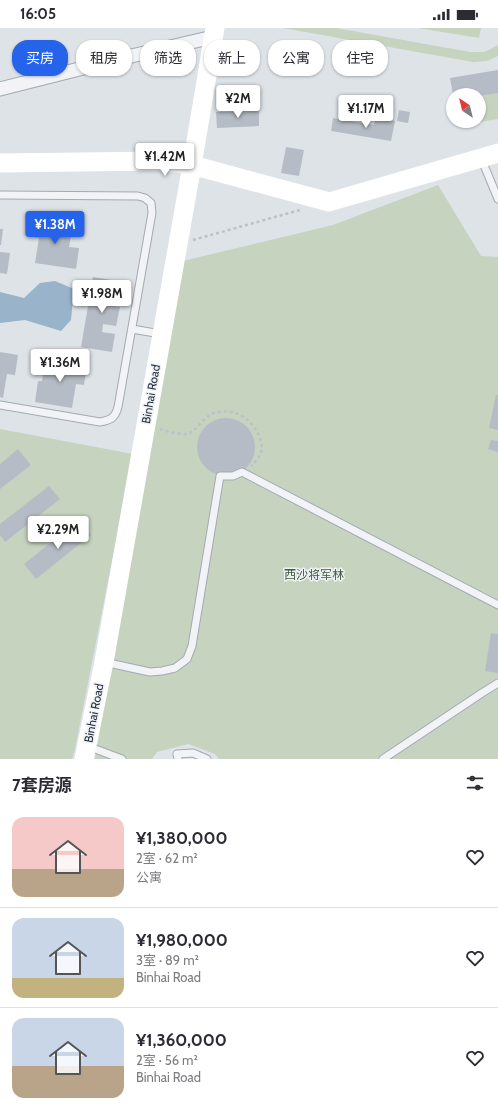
<!DOCTYPE html>
<html lang="zh">
<head>
<meta charset="utf-8">
<style>
	:root { --surface:#fff; --page:#f2f2f3; --text:#2b2b33; --muted:#7c7c81; --line:#e1e1e2; --accent:#2563eb }
	body { margin:0; font-family:Cabin,"Noto Sans SC",sans-serif; background:var(--page); color:var(--text); height:100vh; display:flex; flex-direction:column; font-size:15px; white-space:nowrap }
	* { box-sizing:border-box; margin:0 }
	p { font-size:13px; color:var(--muted) }
	.icon { flex:none; width:22px; height:22px; fill:none; stroke:currentColor; stroke-width:2; stroke-linecap:round; stroke-linejoin:round }
	.map { position:relative; height:731px; overflow:hidden }
	.side { display:flex; flex-direction:column; background:var(--surface); flex:1 }
	.side>* { flex:none }
	.hud { position:absolute; left:12px; top:12px; width:474px; height:36px; display:flex; gap:8px }
	.needle { width:26px; rotate:325deg }
	.tools { position:absolute; left:446px; top:60px; display:grid; gap:8px }
	.tools a { display:grid; place-items:center; width:40px; height:40px; border-radius:50%; background:var(--surface); box-shadow:0 1px 3px #0004; font-size:20px }
	.price { position:absolute; translate:-50% -34px; padding:0 9px; border-radius:4px; background:#fff; color:#222; font-size:13px; line-height:26px; filter:drop-shadow(0 1px 2px #0008) }
	.price::after { content:''; position:absolute; left:50%; top:24px; width:12px; height:9px; margin-left:-6px; background:inherit; clip-path:polygon(0 0,100% 0,50% 100%) }
	.price.current { background:var(--accent); color:#fff }
	ul { padding:0; list-style:none }
	li { display:flex; align-items:center; gap:12px; height:100px; padding:0 12px }
	li+li { border-top:1px solid var(--line) }
	li span { display:grid; place-items:center; flex:none; width:112px; height:80px; border-radius:12px; color:#555 }
	li>.icon { margin-inline-start:auto }
	span .icon { width:48px; height:48px; fill:#fffc; stroke-width:1 }
	li b { font-size:17px }
	h2 { display:flex; justify-content:space-between; align-items:center; height:48px; padding:0 12px; font-size:17px }
	.tag { padding:0 14px; border-radius:16px; background:var(--surface); box-shadow:0 1px 3px #0004; font-size:14px; line-height:36px }
	.tag.current { background:var(--accent); color:#fff }
	.status { display:flex; justify-content:space-between; align-items:center; height:28px; padding:0 20px; background:var(--surface); direction:ltr }
	.status svg { height:11px; fill:currentColor }
	.map>svg:first-child { display:block }
</style>
</head>
<body>
<div class="status"><b>16:05</b><svg viewBox="0 0 49 12"><path d="M0 12V9h3v3zM5 12V6h3v6zM10 12V3h3v9zM15 12V0h3v12zM26 1h20v11H26zM47 4h2v5h-2z"/></svg></div>
<div class="map">
<svg width="498" height="731" viewBox="0 0 498 731">
	<rect width="100%" height="100%" fill="#dee3e8"/>
	<path fill="#c5d3bf" d="M283,0H336L470,24H485L498,17V28L487,33L473,34Z
		M418,0H481L479,10Z
		M498,64V91L473,95L472,93H479V68Z
		M438,157L481,228L498,229V731H219L215,726L188,716L157,724L152,731H95L183,233L333,197Z
		M0,401L133,426L75,721L72,731H0Z"/>
	<path fill="#98b3ca" d="M55,253L74,261L71,292L61,303L25,292L0,295V264L24,270L40,255Z"/>
	<path fill="#b6bcc5" d="M498,42V65L479,68V67H453L450,50Z
		M357 87a5 5 0 1 1 10 0a5 5 0 1 1-10 0Z
		M399,82L410,84L408,95L397,93Z
		M259,83V98L217,100L216,84Z
		M333,90L374,97L376,90L395,93L391,113L331,103Z
		M286,119L304,122L299,148L281,145Z
		M37,191L73,196L69,219L79,220L76,241L35,235L39,210L34,209Z
		M0,201H3L1,217H0Z
		M0,224L10,225L7,246L0,245Z
		M93,249L124,254L121,271L108,269L107,277L120,279L116,298L103,296L102,304L115,306L112,324L81,319Z
		M0,324L18,327L15,347L7,346L3,370L0,369Z
		M45,330L87,337L84,357L76,356L72,380L35,374L38,353H42Z
		M496,367H498V402L489,400Z
		M197 419a29 29 0 1 1 58 0a29 29 0 1 1-58 0Z
		M491,412L498,413V424L488,421Z
		M18,421L31,437L0,461V436Z
		M49,458L60,471L5,514L0,507V496Z
		M79,492L91,507L36,551L24,536Z
		M491,605L498,606V645L485,643Z"/>
	<g fill="none" stroke-linecap="round" stroke-linejoin="round">
		<g stroke="#a3aab2" stroke-width="9">
			<path id="lane" d="M481,130L498,171
				M0,167L138,168L145,170L151,175L152,185L118,379C115,390 111,392 100,394L0,377
				M132,301L161,306
				M104,634L150,644L162,643L175,640L187,631L192,618L220,448H233L242,444L498,577
				M87,718L122,731
				M178,731L177,726L193,725L207,731
				M383,731L482,665L498,655"/>
		</g>
		<g stroke="#a3aab2" stroke-width="15">
			<path id="street" d="M0,61L127,29L213,9"/>
		</g>
		<path stroke="#bcc1c7" stroke-width="2.5" stroke-dasharray="3 3" stroke-linecap="butt" d="M193,212L300,182
			M160,401C166,403 181,407 187,406C195,404 203,391 210,387C213,385 216,384 219,384C239,380 257,396 261,414C264,424 258,432 251,438"/>
		<use href="#lane" stroke="#f1f3f7" stroke-width="7"/>
		<use href="#street" stroke="#f1f3f7" stroke-width="13"/>
		<path stroke="#fff" stroke-width="19" d="M0,135L158,133L192,137L329,174L498,125
			M84,731L104,634L192,137L215,0"/>
	</g>
	<g text-anchor="middle" stroke-width="3" stroke-linejoin="round" paint-order="stroke">
		<g font-size="12" fill="#273240" stroke="#eef2f6">
			<text transform="translate(151 366) rotate(-80)" y="4">Binhai Road</text>
			<text transform="translate(94 685) rotate(-79)" y="4">Binhai Road</text>
		</g>
		<g font-size="12" fill="#3e5c34" stroke="#eef2f6">
			<text x="314" y="551">西沙将军林</text>
		</g>
	</g>
</svg>
<div class="tools">
<a><svg class="needle" viewBox="-14 -14 28 28"><path d="M0-13l5 13h-10z" fill="#e53935"/><path d="M0 13l5-13h-10z" fill="#7c7c81"/></svg></a>
</div>
<b class="price" style="left:238px;top:91px">¥2M</b>
<b class="price" style="left:366px;top:101px">¥1.17M</b>
<b class="price" style="left:165px;top:149px">¥1.42M</b>
<b class="price current" style="left:55px;top:217px">¥1.38M</b>
<b class="price" style="left:102px;top:286px">¥1.98M</b>
<b class="price" style="left:60px;top:355px">¥1.36M</b>
<b class="price" style="left:58px;top:522px">¥2.29M</b>
<div class="hud">
<a class="tag current">买房</a>
<a class="tag">租房</a>
<a class="tag">筛选</a>
<a class="tag">新上</a>
<a class="tag">公寓</a>
<a class="tag">住宅</a>
</div>
</div>
<section class="side">
<h2>7套房源<svg class="icon" aria-label="filters" viewBox="0 0 24 24"><path d="M4 7h16M4 17h16"/><circle cx="9" cy="7" r="2"/><circle cx="15" cy="17" r="2"/></svg></h2>
<ul>
<li><span style="background:linear-gradient(#f6c9c9 65%,#b9a48a 0)"><svg class="icon" aria-label="home" viewBox="0 0 24 24"><path d="M3 11l9-7 9 7M6 9v11h12V9"/></svg></span><div><b>¥1,380,000</b><p>2室 · 62 m²</p><p>公寓</p></div><svg class="icon" aria-label="heart" viewBox="0 0 24 24"><path d="M12 20l-8-8c-3-5 5-10 8-4 3-6 11-1 8 4z"/></svg></li>
<li><span style="background:linear-gradient(#c9d6e8 75%,#c2b280 0)"><svg class="icon" aria-label="home" viewBox="0 0 24 24"><path d="M3 11l9-7 9 7M6 9v11h12V9"/></svg></span><div><b>¥1,980,000</b><p>3室 · 89 m²</p><p>Binhai Road</p></div><svg class="icon" aria-label="heart" viewBox="0 0 24 24"><path d="M12 20l-8-8c-3-5 5-10 8-4 3-6 11-1 8 4z"/></svg></li>
<li><span style="background:linear-gradient(#c9d6e8 60%,#b9a48a 0)"><svg class="icon" aria-label="home" viewBox="0 0 24 24"><path d="M3 11l9-7 9 7M6 9v11h12V9"/></svg></span><div><b>¥1,360,000</b><p>2室 · 56 m²</p><p>Binhai Road</p></div><svg class="icon" aria-label="heart" viewBox="0 0 24 24"><path d="M12 20l-8-8c-3-5 5-10 8-4 3-6 11-1 8 4z"/></svg></li>
</ul>
</section>
</body>
</html>
